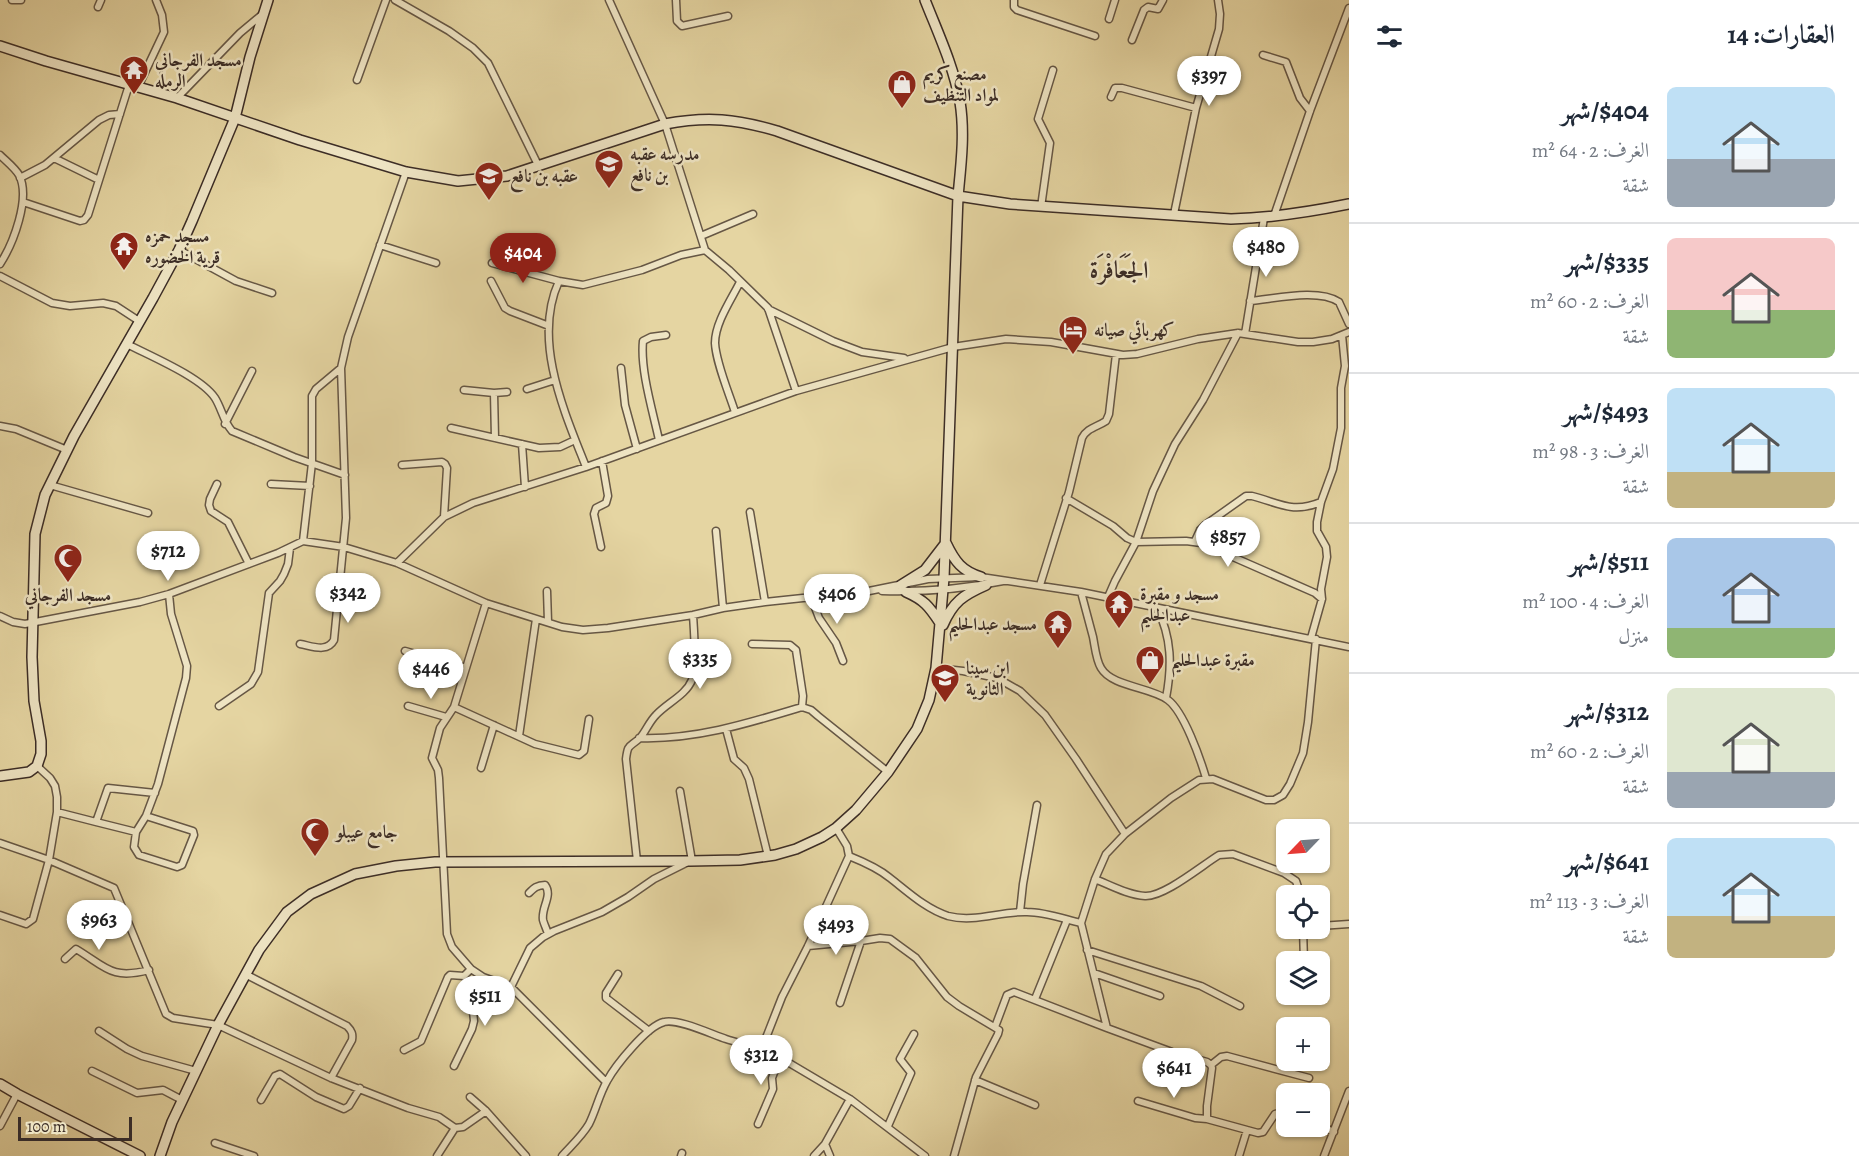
<!DOCTYPE html>
<html lang="ar">
<head>
<meta charset="utf-8">
<style>
	:root { --surface:#fff; --page:#f6f6f7; --text:#1f2937; --muted:#747a83; --line:#e0e1e3; --accent:#8f2418 }
	body { margin:0; font-family:Alegreya,Amiri,serif; background:var(--page); color:var(--text); direction:rtl; height:100vh; display:flex; flex-direction:column; font-size:22px; white-space:nowrap }
	* { box-sizing:border-box; margin:0 }
	p { font-size:20px; color:var(--muted) }
	.icon { flex:none; width:33px; height:33px; fill:none; stroke:currentColor; stroke-width:2; stroke-linecap:round; stroke-linejoin:round }
	.map { position:relative; flex:1; overflow:hidden; direction:ltr }
	.panel { display:flex; flex-direction:column; background:var(--surface); width:510px }
	.panel>* { flex:none }
	.needle { width:39px; rotate:245deg }
	.tools { position:absolute; left:1276px; top:819px; display:grid; gap:12px }
	.tools a { display:grid; place-items:center; width:54px; height:54px; border-radius:9px; background:var(--surface); box-shadow:0 2px 4px #0004; font-size:30px }
	.scale { position:absolute; left:18px; bottom:15px; width:114px; box-sizing:border-box; padding-left:6px; border:3px solid #3c2d26; border-top:0; font-size:16px; line-height:21px; white-space:nowrap; color:#3c2d26; -webkit-text-stroke:4px #eee4c3; paint-order:stroke }
	.price { position:absolute; translate:-50% -51px; padding:0 14px; border-radius:21px; background:#fff; color:#222; font-size:20px; line-height:39px; filter:drop-shadow(0 2px 3px #0008) }
	.price::after { content:''; position:absolute; left:50%; top:36px; width:18px; height:14px; margin-left:-9px; background:inherit; clip-path:polygon(0 0,100% 0,50% 100%) }
	.price.current { background:var(--accent); color:#fff }
	ul { padding:0; list-style:none }
	li { display:flex; align-items:center; gap:18px; height:150px; padding:0 24px }
	li+li { border-top:2px solid var(--line) }
	li span { display:grid; place-items:center; flex:none; width:168px; height:120px; border-radius:9px; color:#555 }
	li>.icon { margin-inline-start:auto }
	span .icon { width:72px; height:72px; fill:#fffc; stroke-width:1 }
	li b { font-size:26px }
	h2 { display:flex; justify-content:space-between; align-items:center; height:72px; padding:0 24px; font-size:26px }
	main { display:flex; flex:1; min-height:0 }
	.map>svg:first-child { display:block }
</style>
</head>
<body>
<main>
<section class="panel">
<h2>العقارات: 14<svg class="icon" aria-label="filters" viewBox="0 0 24 24"><path d="M4 7h16M4 17h16"/><circle cx="9" cy="7" r="2"/><circle cx="15" cy="17" r="2"/></svg></h2>
<ul>
<li><span style="background:linear-gradient(#bfe0f5 60%,#9aa5b1 0)"><svg class="icon" aria-label="home" viewBox="0 0 24 24"><path d="M3 11l9-7 9 7M6 9v11h12V9"/></svg></span><div><b>$404/شهر</b><p>الغرف: 2 · 64 m²</p><p>شقة</p></div></li>
<li><span style="background:linear-gradient(#f6c9c9 60%,#8fb573 0)"><svg class="icon" aria-label="home" viewBox="0 0 24 24"><path d="M3 11l9-7 9 7M6 9v11h12V9"/></svg></span><div><b>$335/شهر</b><p>الغرف: 2 · 60 m²</p><p>شقة</p></div></li>
<li><span style="background:linear-gradient(#bfe0f5 70%,#c2b280 0)"><svg class="icon" aria-label="home" viewBox="0 0 24 24"><path d="M3 11l9-7 9 7M6 9v11h12V9"/></svg></span><div><b>$493/شهر</b><p>الغرف: 3 · 98 m²</p><p>شقة</p></div></li>
<li><span style="background:linear-gradient(#a9c7e8 75%,#8fb573 0)"><svg class="icon" aria-label="home" viewBox="0 0 24 24"><path d="M3 11l9-7 9 7M6 9v11h12V9"/></svg></span><div><b>$511/شهر</b><p>الغرف: 4 · 100 m²</p><p>منزل</p></div></li>
<li><span style="background:linear-gradient(#dfe7d0 70%,#9aa5b1 0)"><svg class="icon" aria-label="home" viewBox="0 0 24 24"><path d="M3 11l9-7 9 7M6 9v11h12V9"/></svg></span><div><b>$312/شهر</b><p>الغرف: 2 · 60 m²</p><p>شقة</p></div></li>
<li><span style="background:linear-gradient(#bfe0f5 65%,#c2b280 0)"><svg class="icon" aria-label="home" viewBox="0 0 24 24"><path d="M3 11l9-7 9 7M6 9v11h12V9"/></svg></span><div><b>$641/شهر</b><p>الغرف: 3 · 113 m²</p><p>شقة</p></div></li>
</ul>
</section>
<div class="map">
<svg width="1349" height="1156" viewBox="0 0 1349 1156">
	<rect width="100%" height="100%" fill="#e5d5a2"/>
	<filter id="stains"><feTurbulence type="fractalNoise" baseFrequency=".00333" numOctaves="4"/><feColorMatrix values="0 0 0 0 .2 0 0 0 0 .09 0 0 0 0 .02 0 0 0 .5 -.17"/></filter>
	<radialGradient id="worn" r=".72"><stop offset=".6" stop-color="#630" stop-opacity="0"/><stop offset="1" stop-color="#630" stop-opacity=".3"/></radialGradient>
	<g fill="none" stroke-linecap="round" stroke-linejoin="round">
		<g stroke="#665745" stroke-width="9">
			<path id="street" d="M12,0H21
				M395,0L449,31L473,48L488,63L539,167
				M609,0L665,124L705,250L729,270L768,308L796,391
				M676,0L677,21L682,26L728,16
				M1014,0V7L1017,10L1095,36
				M98,7L101,0
				M1109,19L1115,0
				M1132,40L1144,10L1148,7L1158,9L1163,0
				M1263,55L1286,62L1300,98L1310,111
				M357,80L386,0
				M138,87L164,32L162,15L156,0
				M1111,97L1115,88H1122L1196,108
				M177,98L240,33L264,13
				M0,155C6,161 15,168 19,175C31,198 13,244 0,264
				M54,158L99,180
				M20,178L45,165L99,120L109,115L120,114
				M23,202L80,221L84,220L88,215L129,85
				M1041,207L1050,143L1038,119L1053,70
				M1174,214L1196,108L1219,29L1220,14L1218,0
				M1274,216L1310,111L1349,8
				M701,236L753,214
				M380,245L436,263
				M179,250L236,281L272,293
				M492,263L559,281L583,285L642,270L681,255L705,250
				M0,276L52,303L70,306L103,303L116,306L139,321
				M491,281L505,308L510,311L549,326
				M559,281C532,340 564,411 586,467
				M1250,301C1274,299 1318,288 1339,302L1349,324
				M768,309L833,341L862,352L904,358
				M1245,334L1264,218
				M127,344C150,356 201,377 215,398C222,409 223,421 232,431L294,457L345,475
				M621,368L625,405L637,449
				M527,389L555,380
				M464,390L494,393L495,438
				M494,393L507,392
				M735,412C729,393 716,363 715,343C715,323 731,300 740,282
				M225,424L252,371
				M0,426L16,429L67,450
				M451,428L539,448L560,447L575,440
				M659,440C653,412 640,370 643,341L651,337L666,335
				M522,444L525,487
				M402,465L442,462L445,464L447,468L444,517
				M217,484L210,499L209,505L211,511L228,522L249,564
				M271,484L310,486
				M50,485L148,513
				M1066,498L1113,526L1127,538L1136,542L1186,541L1201,543L1315,593L1322,599
				M750,512L765,602
				M716,531L723,608
				M303,541L312,463V396L316,389L341,368
				M1195,541L1200,530L1205,525L1246,496H1252C1280,503 1292,514 1321,502
				M601,547L594,514L596,508L606,503L608,496L602,461
				M397,563L444,517L473,503L586,467L796,391L953,347L1006,339L1051,342L1123,355L1137,354L1198,339L1238,333L1298,342H1313L1332,339L1349,332
				M1040,585L1069,492L1082,438C1087,428 1097,427 1106,421L1109,414L1116,354
				M547,591L548,622
				M882,591C921,592 964,589 1003,581
				M1081,592C1085,607 1089,622 1093,637C1095,647 1096,660 1101,668C1112,687 1151,687 1168,700C1184,712 1200,758 1206,778
				M811,597L819,618L836,643L843,661
				M1108,597L1115,581L1136,542L1153,491L1175,444L1203,400L1238,333
				M486,603L454,707L440,728L432,758L438,770L439,778L447,934L452,947L471,969L483,977L511,987L606,1082
				M1157,608C1172,638 1172,666 1166,698
				M0,616L13,622L25,624L140,602L169,594L278,553L303,541L344,547L397,563L486,603L562,627L583,630L608,628L693,615L723,608L765,602L869,591L928,579L981,577L1081,592L1349,647
				M1311,638L1322,599L1321,589L1327,557L1326,547L1317,531V522L1321,502L1333,469L1341,428V388L1345,366L1342,335
				M300,644C312,646 327,653 334,640L346,518L341,368L348,337L406,172
				M752,644L790,645L796,650L803,696L802,707
				M405,651L466,668
				M936,668L963,671L997,678L1020,691L1045,715L1076,759L1125,834
				M219,706L251,684L258,672L269,593L280,581L284,574L288,564L290,548
				M408,706L446,717
				M454,707L535,744L579,755L584,751L589,719
				M726,729L734,759L744,768L749,779L768,856
				M519,736L536,619
				M639,738C695,740 749,723 802,707L811,710L818,716L888,772
				M481,768L494,725
				M680,791L692,861
				M57,812L96,822L108,788L155,793
				M146,816L193,831L194,835L182,865L177,867L139,855L134,847L136,832L146,816L158,784L186,678L187,666L171,614L169,594
				M96,822L136,832
				M0,843L49,860L114,888L166,1014L173,1018L218,1025L331,1078L408,1108L439,1117L455,1128
				M849,856C864,862 878,868 890,878C908,892 926,909 948,916C975,923 1000,911 1027,912C1045,912 1064,919 1081,923
				M637,861L626,759C628,743 629,748 640,738C646,731 649,722 656,715C667,703 686,695 692,680C697,666 694,631 693,615
				M1095,879C1110,885 1128,895 1145,896C1164,897 1201,866 1219,855L1233,854L1284,873L1296,881L1301,896
				M529,893C534,888 537,885 545,885C553,896 541,907 543,920C544,924 547,930 548,934
				M1020,912L1023,884L1037,805
				M0,915L26,924L33,919L49,860L57,812V797L55,786L50,778L37,766
				M1320,926L1349,924
				M1303,928L1304,962
				M808,946L861,941L880,938L890,939L916,958L947,997L959,1006L999,1030L998,1034L976,1077L954,1156
				M1087,950L1201,986L1240,1006
				M65,959L76,949C106,967 111,980 149,970
				M1094,973L1160,996
				M245,974L347,1026C352,1031 353,1034 352,1040L331,1078
				M618,974L606,993V998L649,1031
				M511,987L530,948L543,937L554,931L602,912L628,897L654,879L686,863
				M1035,999L1067,920
				M840,1003L861,941
				M995,1027L1007,995L1014,992L1107,1028
				M99,1031L127,1049L142,1056L196,1071
				M762,1048L782,997L808,946L849,856L847,846L836,828
				M404,1050L421,1041L448,977L450,975L464,976L471,969
				M1211,1065L1207,1062L1172,1052L1107,1028L1081,923L1095,879L1106,854L1125,834L1171,798L1199,780L1213,779L1266,800H1274L1283,795L1290,784L1303,753L1308,722L1316,639
				M1211,1065L1221,1057L1227,1056L1309,1078
				M1211,1065L1212,1068L1207,1106V1119L1247,1130
				M454,1066L472,1029L474,1021L473,1011L483,977
				M92,1071L137,1093L163,1090L182,1100
				M975,1080L1035,1105
				M470,1097L486,1111L526,1156
				M261,1100L275,1076L280,1074L316,1097L344,1109L349,1106L360,1088
				M1138,1101L1195,1118L1207,1119
				M758,1124L773,1089L772,1078L780,1057
				M0,1126L17,1094
				M888,1126L911,1073L900,1059L914,1034
				M1320,1126L1334,1132
				M215,1143L254,1156
				M825,1144L830,1156
				M437,1156L455,1128L463,1127L486,1111
				M562,1156C571,1146 582,1136 589,1124C596,1110 599,1095 607,1081C615,1066 647,1026 664,1022C677,1018 711,1034 726,1039C742,1044 758,1047 774,1054L850,1099L925,1156
				M681,1156L682,1153
				M814,1156L825,1144L850,1099
				M1239,1156L1247,1130L1258,1133L1263,1132L1275,1114L1282,1112L1287,1114
				M1324,1156L1349,1091"/>
		</g>
		<g stroke="#3c2d26" stroke-width="12">
			<path id="secondary" d="M0,46L46,61L177,98L300,140L406,172L458,181L507,176L665,124C708,116 736,119 777,131L958,196L1010,204L1231,219C1271,218 1310,212 1349,204
				M946,543C955,562 962,571 981,577
				M901,585L925,570L945,544
				M906,592C924,600 929,606 940,623
				M943,625C953,602 963,595 986,585
				M0,776L29,772L37,766L41,754V741L34,701L32,657L35,534L45,495L74,436L153,298L179,250L192,221L235,118L250,57L268,0
				M0,1084L17,1094L140,1156
				M160,1156L172,1122L218,1025L259,950L287,912L311,894L355,874L396,866L435,862L690,861L740,860L775,855L796,849L822,837L836,828L856,810L888,772L917,729L929,700L936,668L944,578L958,196C961,165 965,133 960,102C954,67 938,33 925,0"/>
		</g>
		<use href="#street" stroke="#eee4c3" stroke-width="6"/>
		<use href="#secondary" stroke="#eee4c3" stroke-width="9"/>
	</g>
	<defs>
		<g id="temple-pin" transform="scale(1.5)"><path d="M0 17L-7.5 6A9.5 9.5 0 1 1 7.5 6Z" fill="#8f2418" stroke="#eee4c3"/><path d="M0-6L5-2H3V0L6.5 2.5H4V6H1.5V3h-3V6H-4V2.5H-6.5L-3 0V-2H-5Z" fill="#fff"/></g>
		<g id="shop-pin" transform="scale(1.5)"><path d="M0 17L-7.5 6A9.5 9.5 0 1 1 7.5 6Z" fill="#8f2418" stroke="#eee4c3"/><path d="M-5-2.5h2.3a2.7 3.5 0 0 1 5.4 0H5L5.5 6h-11ZM-1.5-2.5h3a1.5 2.3 0 0 0-3 0Z" fill="#fff"/></g>
		<g id="school-pin" transform="scale(1.5)"><path d="M0 17L-7.5 6A9.5 9.5 0 1 1 7.5 6Z" fill="#8f2418" stroke="#eee4c3"/><path d="M0-5L7-2L0 1L-7-2ZM-4 1L0 2.5L4 1V4Q0 6-4 4Z" fill="#fff"/></g>
		<g id="hotel-pin" transform="scale(1.5)"><path d="M0 17L-7.5 6A9.5 9.5 0 1 1 7.5 6Z" fill="#8f2418" stroke="#eee4c3"/><path d="M-6-4.5h1.5V1H6V5H4.5V3h-9V5H-6ZM-4 0a1.8 1.8 0 1 1 3.6 0ZM.5 0V-2.5h3Q6-2.5 6 0Z" fill="#fff"/></g>
		<g id="mosque-pin" transform="scale(1.5)"><path d="M0 17L-7.5 6A9.5 9.5 0 1 1 7.5 6Z" fill="#8f2418" stroke="#eee4c3"/><path d="M3.5-4.9A6 6 0 1 0 3.5 4.9A5 5 0 1 1 3.5-4.9Z" fill="#fff"/></g>
	</defs>
	<g fill-rule="evenodd">
		<use href="#temple-pin" x="134" y="70"/>
		<use href="#shop-pin" x="902" y="84"/>
		<use href="#school-pin" x="609" y="164"/>
		<use href="#school-pin" x="489" y="176"/>
		<use href="#temple-pin" x="124" y="246"/>
		<use href="#hotel-pin" x="1073" y="330"/>
		<use href="#mosque-pin" x="68" y="558"/>
		<use href="#temple-pin" x="1119" y="604"/>
		<use href="#temple-pin" x="1058" y="624"/>
		<use href="#shop-pin" x="1150" y="660"/>
		<use href="#school-pin" x="945" y="678"/>
		<use href="#mosque-pin" x="315" y="832"/>
	</g>
	<g text-anchor="middle" stroke-width="5" stroke-linejoin="round" paint-order="stroke">
		<g font-size="18" font-weight="bold" fill="#3c2d26" stroke="#eee4c3" text-anchor="start">
			<text x="155" y="66">مسجد الفرجاني<tspan x="155" dy="21">الرمله</tspan></text>
			<text x="923" y="80">مصنع كريم<tspan x="923" dy="21">لمواد التنظيف</tspan></text>
			<text x="630" y="160">مدرسه عقبه<tspan x="630" dy="21">بن نافع</tspan></text>
			<text x="510" y="182">عقبه بن نافع</text>
			<text x="145" y="242">مسجد حمزه<tspan x="145" dy="21">قرية الخضوره</tspan></text>
			<text x="1094" y="336">كهربائي صيانه</text>
			<text x="1140" y="600">مسجد و مقبرة<tspan x="1140" dy="21">عبدالحليم</tspan></text>
			<text x="68" y="601" text-anchor="middle">مسجد الفرجاني</text>
			<text x="1037" y="630" text-anchor="end">مسجد عبدالحليم</text>
			<text x="1171" y="666">مقبرة عبدالحليم</text>
			<text x="966" y="674">ابن سينا<tspan x="966" dy="21">الثانوية</tspan></text>
			<text x="336" y="838">جامع عيبلو</text>
		</g>
		<g font-size="24" font-weight="bold" fill="#3c2d26" stroke="#eee4c3">
			<text x="1119" y="278">الجَعَافْرَة</text>
		</g>
	</g>
	<rect width="100%" height="100%" filter="url(#stains)"/>
	<rect width="100%" height="100%" fill="url(#worn)"/>
</svg>
<div class="tools">
<a><svg class="needle" viewBox="-14 -14 28 28"><path d="M0-13l5 13h-10z" fill="#e53935"/><path d="M0 13l5-13h-10z" fill="#747a83"/></svg></a>
<a><svg class="icon" aria-label="locate" viewBox="0 0 24 24"><circle cx="12" cy="12" r="6"/><path d="M12 2v4M12 18v4M2 12h4M18 12h4"/></svg></a>
<a><svg class="icon" aria-label="layers" viewBox="0 0 24 24"><path d="M12 4l9 5-9 5-9-5zM3 14l9 5 9-5"/></svg></a>
<a>+</a>
<a>−</a>
</div>
<div class="scale">100 m</div>
<b class="price" style="left:1209px;top:107px">$397</b>
<b class="price" style="left:1266px;top:278px">$480</b>
<b class="price current" style="left:523px;top:284px">$404</b>
<b class="price" style="left:1228px;top:568px">$857</b>
<b class="price" style="left:168px;top:582px">$712</b>
<b class="price" style="left:348px;top:624px">$342</b>
<b class="price" style="left:837px;top:625px">$406</b>
<b class="price" style="left:700px;top:690px">$335</b>
<b class="price" style="left:431px;top:700px">$446</b>
<b class="price" style="left:99px;top:951px">$963</b>
<b class="price" style="left:836px;top:956px">$493</b>
<b class="price" style="left:485px;top:1027px">$511</b>
<b class="price" style="left:761px;top:1086px">$312</b>
<b class="price" style="left:1174px;top:1099px">$641</b>
</div>
</main>
</body>
</html>
